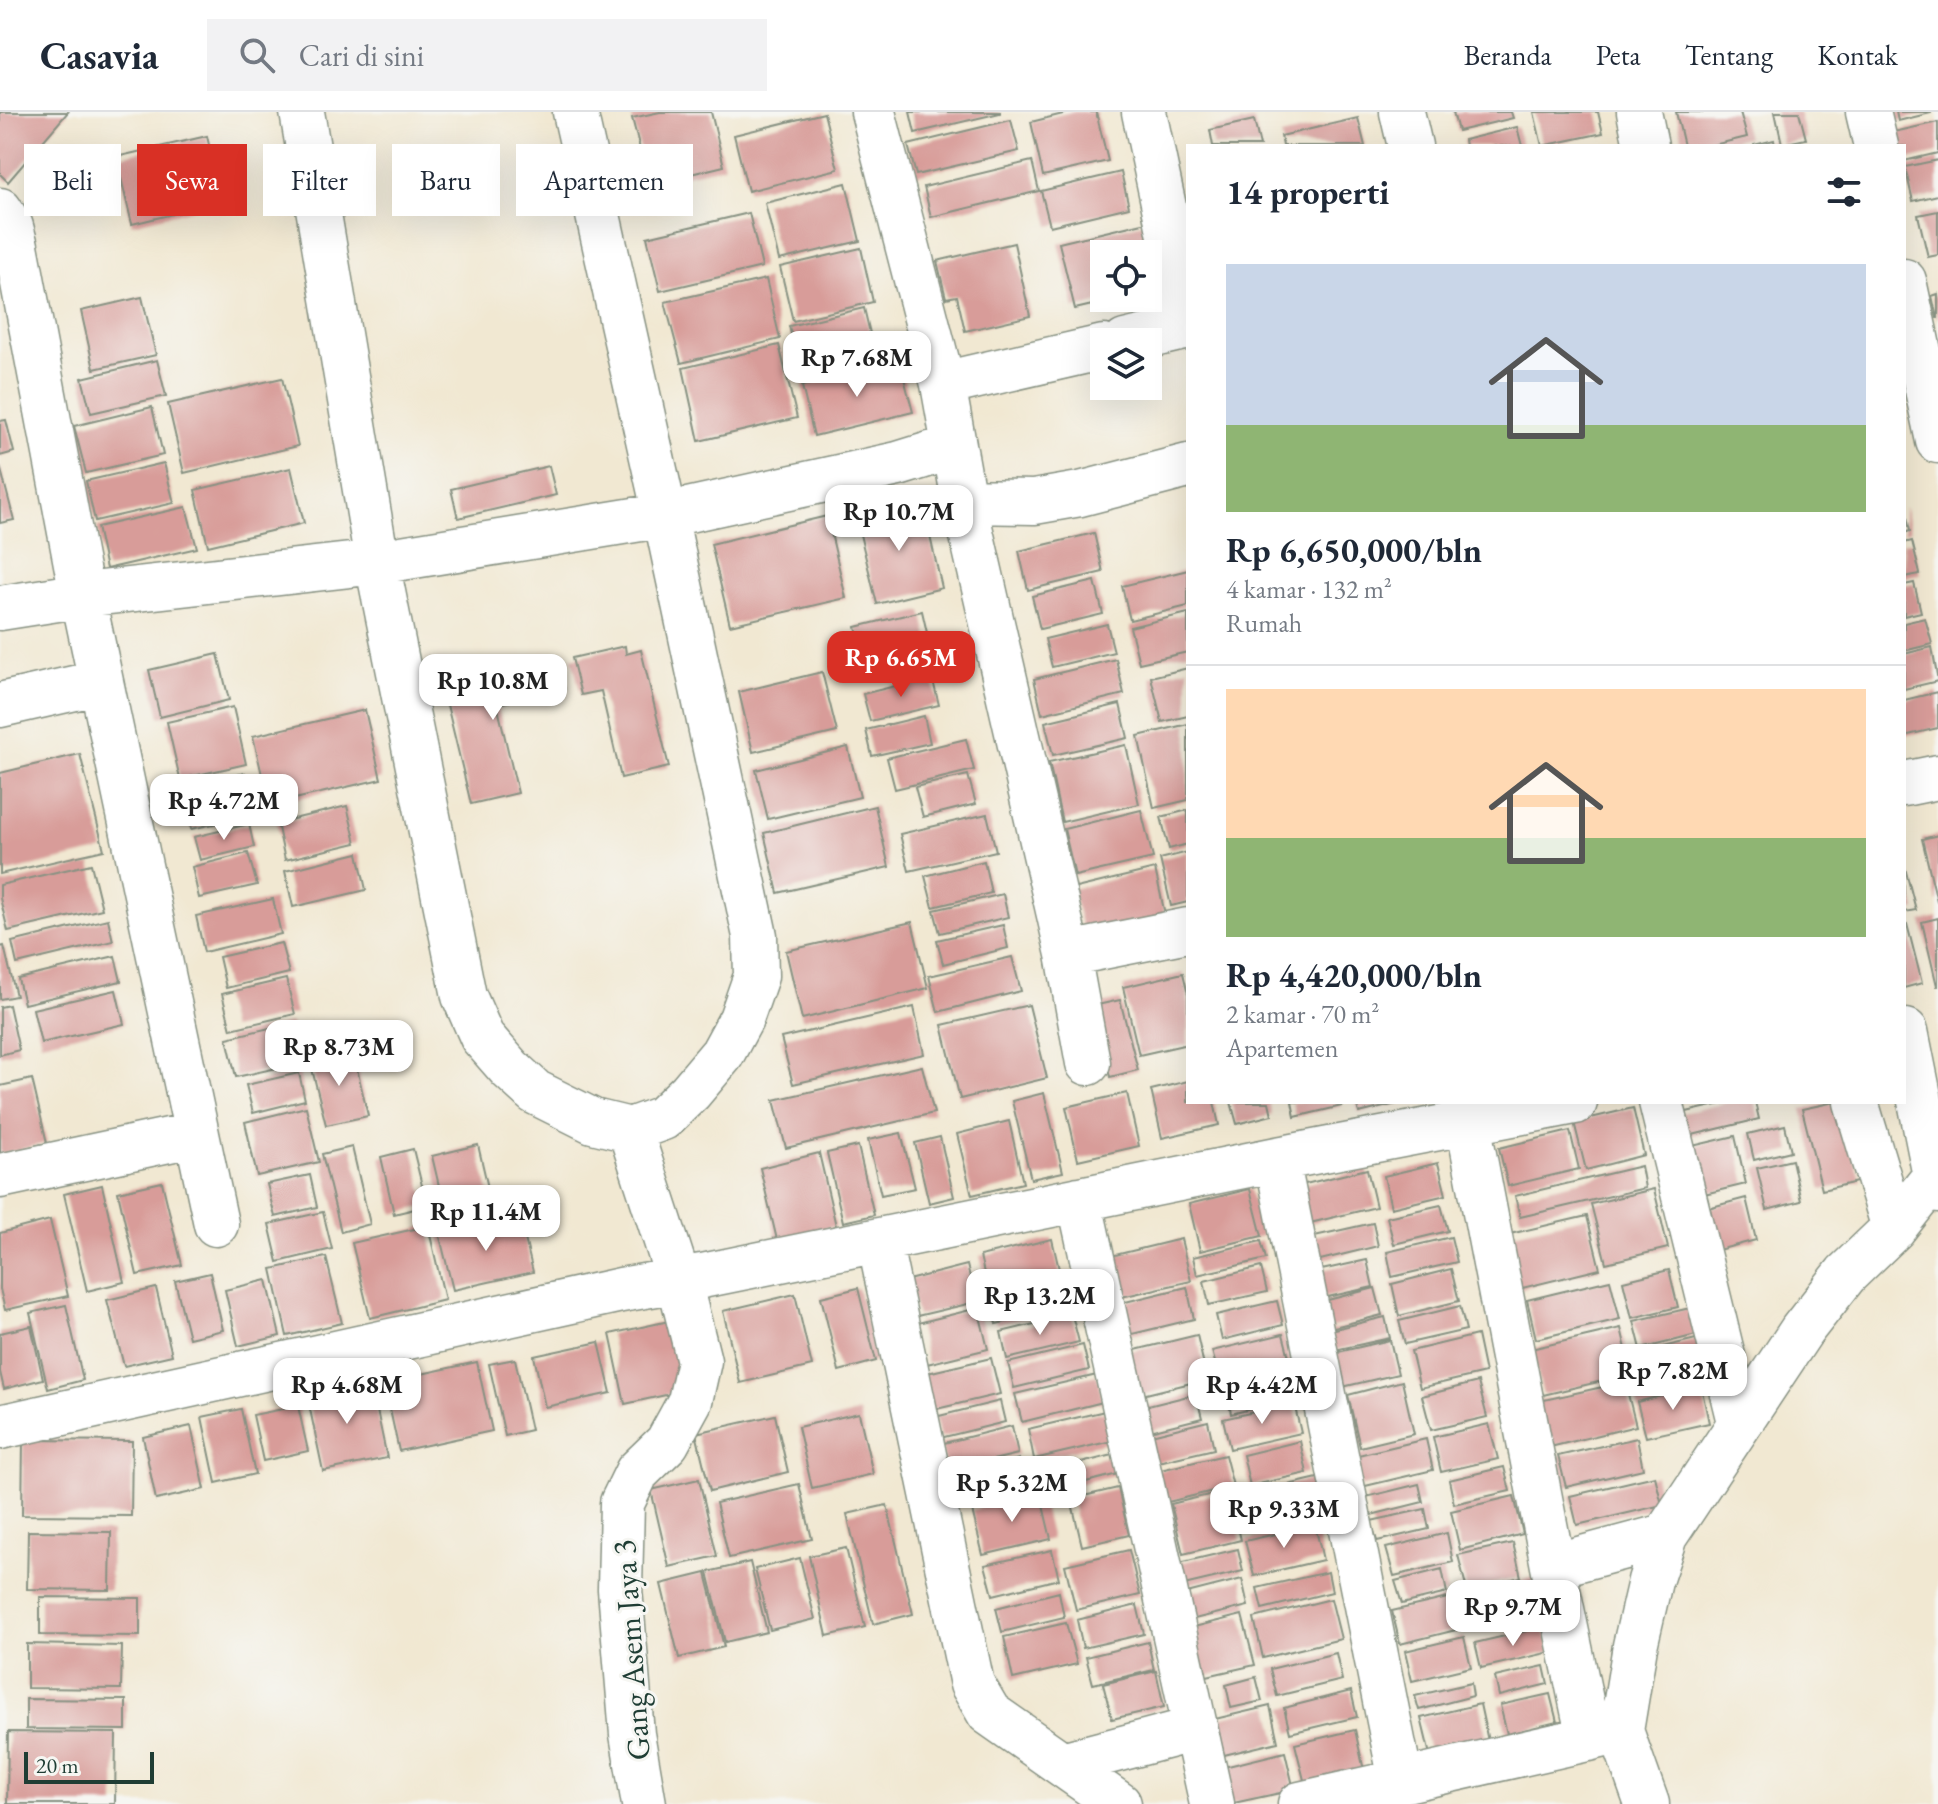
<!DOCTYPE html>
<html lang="id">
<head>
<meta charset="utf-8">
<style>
	:root { --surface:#fff; --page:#f2f2f3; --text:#1f2937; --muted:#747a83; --line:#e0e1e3; --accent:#d93025 }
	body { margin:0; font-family:"EB Garamond",serif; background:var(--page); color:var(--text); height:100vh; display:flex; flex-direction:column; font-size:30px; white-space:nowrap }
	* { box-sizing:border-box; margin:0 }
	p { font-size:26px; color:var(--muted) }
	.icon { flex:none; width:44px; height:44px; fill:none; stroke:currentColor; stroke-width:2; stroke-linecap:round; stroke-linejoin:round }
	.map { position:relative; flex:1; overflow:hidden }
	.details { position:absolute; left:1186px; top:32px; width:720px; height:960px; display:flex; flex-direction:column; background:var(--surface); border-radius:0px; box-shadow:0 8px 32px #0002 }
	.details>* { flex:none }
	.banner { position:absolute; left:24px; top:32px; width:760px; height:72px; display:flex; gap:16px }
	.tools { position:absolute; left:1090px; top:128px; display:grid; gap:16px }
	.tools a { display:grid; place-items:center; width:72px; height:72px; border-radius:0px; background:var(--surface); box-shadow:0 8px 32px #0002; font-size:40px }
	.scale { position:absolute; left:24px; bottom:20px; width:130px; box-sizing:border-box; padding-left:8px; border:4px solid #1f3d34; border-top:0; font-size:22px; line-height:28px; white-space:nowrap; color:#1f3d34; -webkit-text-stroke:6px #f6f6f2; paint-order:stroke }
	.price { position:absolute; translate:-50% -68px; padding:0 18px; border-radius:16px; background:#fff; color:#222; font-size:26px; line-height:52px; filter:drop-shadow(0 2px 4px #0008) }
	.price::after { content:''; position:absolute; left:50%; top:48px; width:24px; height:18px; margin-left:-12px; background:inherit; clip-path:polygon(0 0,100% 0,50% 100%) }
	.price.active { background:var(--accent); color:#fff }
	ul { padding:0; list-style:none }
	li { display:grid; align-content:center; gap:16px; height:424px; padding:0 40px }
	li+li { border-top:2px solid var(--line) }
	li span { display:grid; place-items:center; height:248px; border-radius:0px; color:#555 }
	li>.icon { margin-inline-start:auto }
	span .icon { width:144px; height:144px; fill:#fffc; stroke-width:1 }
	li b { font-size:34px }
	h2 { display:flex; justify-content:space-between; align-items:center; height:96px; padding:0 40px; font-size:34px }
	.chip { padding:0 28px; border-radius:0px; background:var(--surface); box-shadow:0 8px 32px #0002; font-size:28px; line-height:72px }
	.chip.active { background:var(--accent); color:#fff }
	header { display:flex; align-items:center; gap:48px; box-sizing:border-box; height:112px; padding:0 40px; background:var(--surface); border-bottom:2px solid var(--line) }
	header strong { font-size:38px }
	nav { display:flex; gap:44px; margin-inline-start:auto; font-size:28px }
	.search { width:560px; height:72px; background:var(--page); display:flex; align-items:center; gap:20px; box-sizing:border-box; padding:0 28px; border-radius:0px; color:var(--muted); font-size:30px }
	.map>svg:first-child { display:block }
</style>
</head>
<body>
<header>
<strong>Casavia</strong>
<div class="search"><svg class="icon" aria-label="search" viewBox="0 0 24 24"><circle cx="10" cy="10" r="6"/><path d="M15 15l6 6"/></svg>Cari di sini</div>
<nav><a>Beranda</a><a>Peta</a><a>Tentang</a><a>Kontak</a></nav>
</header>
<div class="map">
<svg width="1938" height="1692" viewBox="0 0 1938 1692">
	<rect width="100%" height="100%" fill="#f6f6f2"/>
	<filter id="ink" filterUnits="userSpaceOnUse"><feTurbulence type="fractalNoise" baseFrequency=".0125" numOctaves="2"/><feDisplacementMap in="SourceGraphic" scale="16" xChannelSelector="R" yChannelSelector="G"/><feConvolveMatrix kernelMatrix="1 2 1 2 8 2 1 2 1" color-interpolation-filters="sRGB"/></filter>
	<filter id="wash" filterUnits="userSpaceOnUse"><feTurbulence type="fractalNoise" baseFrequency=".006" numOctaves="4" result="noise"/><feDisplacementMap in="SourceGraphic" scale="32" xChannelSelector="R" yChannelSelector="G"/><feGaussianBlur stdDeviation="1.8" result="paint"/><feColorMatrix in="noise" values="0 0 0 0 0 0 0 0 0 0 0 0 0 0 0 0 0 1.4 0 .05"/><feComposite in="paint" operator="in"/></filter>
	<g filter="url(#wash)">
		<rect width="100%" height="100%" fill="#f1e8d2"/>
		<g id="blocks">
			<path fill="#d89c99" d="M0,0H68L8,70L0,62Z
				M660,0H711L724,54L649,72L632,6Z
				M910,0H1000V1L915,21Z
				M1071,0H1096L1108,49L1043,64L1031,10Z
				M1453,0H1511L1513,6L1458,19Z
				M1534,0H1598L1603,21L1542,34Z
				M1676,0H1740L1747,25L1709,34H1684Z
				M1775,0H1799L1806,27L1782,32Z
				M1896,0H1931V1L1898,9Z
				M824,1L838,57L748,79L734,23Z
				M1358,6L1365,34H1283L1281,24Z
				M1011,8L1019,39L916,63L908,33Z
				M1254,8L1260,34H1213L1210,18Z
				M1938,10V41L1904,49V34H1897L1894,20Z
				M1517,15L1522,34H1465L1464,28Z
				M207,24L222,90L132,112L116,45Z
				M1774,28L1775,34H1754V33Z
				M1938,48V83L1913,89L1905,55Z
				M1032,49L1039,79L931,105L924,75Z
				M1121,60L1129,95L1050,114L1041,79Z
				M846,71L860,129L779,148L765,91Z
				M1938,99V143L1928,145L1918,103Z
				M749,101L762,155L660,179L647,125Z
				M1147,110L1163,177L1148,180V142H1104V186L1118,187L1075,197L1059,131Z
				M1014,131L1030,204L965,219L957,184L946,186L937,149Z
				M861,136L873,190L793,209L780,155Z
				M766,167L780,227L681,251L665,190Z
				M1938,182V206H1937L1932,184Z
				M142,185L156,243L94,257L81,199Z
				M864,196L877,251L802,268L789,214Z
				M779,233L797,306L699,329L683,256Z
				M157,248L166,284L91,301L82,266Z
				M900,251L913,300L814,324L802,274Z
				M282,266L298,334L184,361L168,292Z
				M152,295L163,343L86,361L74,314Z
				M6,308L14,340L0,344V309Z
				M164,351L174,391L95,409L86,369Z
				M0,354L14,408L0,411Z
				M549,354L556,383L458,406L451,377Z
				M291,356L304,411L208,434L195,378Z
				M922,390L942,476L877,492L856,406Z
				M186,395L197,436L106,457L97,415Z
				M1905,396L1910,419L1904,421V397Z
				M827,404L846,486L730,513L711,432Z
				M1094,421L1103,460L1028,478L1019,439Z
				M1912,429L1920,462L1904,465V431Z
				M1188,458V494L1130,508L1122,474Z
				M1095,469L1103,502L1040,517L1032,484Z
				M1914,471L1921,500L1904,504V473Z
				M922,499L933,547L867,563L856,515Z
				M1188,501V540L1139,551L1130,515Z
				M1925,506L1932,532L1904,539V511Z
				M1107,512L1114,540L1052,555L1045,527Z
				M625,534L626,542L641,538L669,655L621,666L601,579L581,583L572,546Z
				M1932,535L1938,569L1904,577V542Z
				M218,542L229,588L160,605L149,558Z
				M557,544L565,577L497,592L518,681L471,692L442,572Z
				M1116,547L1124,582L1042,602L1034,567Z
				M1188,556V604L1162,610L1151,565Z
				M822,560L837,620L753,640L739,580Z
				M932,565L939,593L870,609L863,582Z
				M1938,580V616L1904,624V588Z
				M1120,592L1128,626L1053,643L1045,610Z
				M233,595L246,652L180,667L167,610Z
				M365,598L381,667L269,693L253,624Z
				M924,604L930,631L872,644L866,618Z
				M1188,612V688L1154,696L1138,624Z
				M966,627L974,658L895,677L887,646Z
				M1126,633L1139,692L1062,710L1049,650Z
				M848,635L860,685L768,707L756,658Z
				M80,642L104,738L0,762V661Z
				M245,661L255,703L191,717L181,675Z
				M968,663L976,692L923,705L915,675Z
				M347,694L356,731L285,748L277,711Z
				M875,694L889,755L778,781L764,721Z
				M1141,698L1153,746L1075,764L1064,717Z
				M1188,698V732L1169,737L1161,705Z
				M987,702L996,739L909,759L900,722Z
				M249,712L254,735L200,748L194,725Z
				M1938,723V789H1937L1922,727Z
				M1188,740V790L1171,794L1160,747Z
				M248,741L257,773L199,786L192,755Z
				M358,741L366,778L293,795L285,759Z
				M984,749L991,781L933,795L925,764Z
				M91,752L102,797L8,819L0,786V773Z
				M1904,752L1916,798L1904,800Z
				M1155,757L1166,807L1085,827L1072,777Z
				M1003,782L1008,805L940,821L934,798Z
				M273,787L281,822L204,840L196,804Z
				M1938,806V874H1937L1922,810Z
				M108,807L113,829L17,852L12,830Z
				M912,810L928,876L802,907L786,839Z
				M1907,812L1922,871L1904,876V813Z
				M1003,813L1008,836L943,852L937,828Z
				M281,831L289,861L226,876L219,845Z
				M4,834L16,884L0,887V835Z
				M115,844L121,869L24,892L18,867Z
				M1012,845L1021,879L938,900L929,864Z
				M1183,861L1188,882V932L1139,943L1123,875Z
				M286,867L295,902L231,917L222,882Z
				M116,878L124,912L41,931L33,897Z
				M1120,888L1138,958L1110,965L1093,894Z
				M9,893L19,938L0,943V895Z
				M1029,893L1047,966L960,987L942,913Z
				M914,895L924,942L793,972L781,926Z
				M291,911L300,951L236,965L227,926Z
				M353,939L368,1004L326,1013L310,949Z
				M922,954L934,1001L786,1036L774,988Z
				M299,961L305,988L253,1001L246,973Z
				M32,967L47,1031L0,1042V974Z
				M1188,969V990H1214L1219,1013L1162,1026L1151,978Z
				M1044,981L1063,1060L1031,1067L1012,989Z
				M1127,981L1139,1034L1078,1048L1066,995Z
				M1231,990H1269L1272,1003L1237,1012Z
				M1292,990H1342V994L1295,1005Z
				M1356,990H1400L1401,991L1359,1001Z
				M1730,990H1755L1759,1007L1688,1024L1682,1001Z
				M1835,990L1861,1069L1822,1078L1802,997Z
				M306,995L319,1050L257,1064L245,1010Z
				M1633,996L1644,1043L1586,1058L1574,1010Z
				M1009,1009L1023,1071L972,1083L957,1022Z
				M1785,1013L1791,1039L1754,1048L1748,1022Z
				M1570,1019L1579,1057L1508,1074L1499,1036Z
				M901,1021L915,1076L881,1083L868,1028Z
				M1735,1024L1746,1072L1700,1083L1688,1035Z
				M940,1025L954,1085L929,1091L915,1031Z
				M478,1033L492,1093L446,1104L432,1044Z
				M858,1034L874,1103L843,1110L827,1041Z
				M352,1035L370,1112L341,1120L322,1042Z
				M413,1037L427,1094L394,1102L381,1045Z
				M819,1041L836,1114L777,1128L760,1056Z
				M1792,1048L1801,1089L1767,1098L1757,1056Z
				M1438,1051L1446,1083L1391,1096L1384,1064Z
				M1641,1054L1645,1076L1520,1105L1515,1084Z
				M1367,1057L1376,1095L1306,1112L1297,1074Z
				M310,1063L317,1095L275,1105L267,1072Z
				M162,1070L182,1153L137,1163L118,1080Z
				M102,1073L124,1170L87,1179L64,1082Z
				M1250,1077L1262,1124L1200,1139L1189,1092Z
				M1654,1077L1668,1136L1606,1151L1591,1092Z
				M1746,1086L1756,1128L1714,1139L1704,1097Z
				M1441,1093L1448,1119L1394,1132L1387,1105Z
				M323,1100L332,1137L278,1150L269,1112Z
				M1587,1104L1600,1157L1510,1179L1497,1125Z
				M520,1106L533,1160L453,1178L439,1121L483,1111L484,1115Z
				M50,1108L68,1184L5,1198L0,1177V1121Z
				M1373,1111L1378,1134L1316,1149L1310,1125Z
				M428,1114L445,1188L370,1206L352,1131Z
				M1451,1125L1457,1150L1392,1165L1387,1140Z
				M1052,1127L1068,1196L996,1212L980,1144Z
				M1181,1127L1191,1169L1117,1186L1107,1145Z
				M1261,1129L1266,1147L1197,1163L1193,1145Z
				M326,1145L342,1211L287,1224L272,1157Z
				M1367,1148L1373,1175L1323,1186L1317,1159Z
				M967,1153L976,1190L917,1204L908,1168Z
				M1261,1155L1267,1180L1209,1193L1204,1169Z
				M1451,1157L1459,1189L1399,1204L1392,1172Z
				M1669,1158L1678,1195L1632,1206L1623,1169Z
				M210,1161L223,1218L189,1226L175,1169Z
				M267,1168L280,1224L238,1234L225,1178Z
				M1610,1168L1620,1207L1536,1227L1527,1188Z
				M1187,1175L1194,1207L1124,1224L1117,1192Z
				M156,1176L172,1243L124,1254L107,1188Z
				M858,1176L876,1249L839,1259L821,1185Z
				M1375,1176L1382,1203L1330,1216L1324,1189Z
				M795,1182L812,1254L740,1271L723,1199Z
				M1277,1189L1283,1213L1222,1228L1216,1203Z
				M66,1193L83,1268L48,1277L30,1201Z
				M1460,1194L1466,1218L1405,1232L1399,1209Z
				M978,1196L988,1237L927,1252L918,1211Z
				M1690,1196L1696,1223L1641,1237L1634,1209Z
				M1072,1203L1079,1230L1007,1247L1001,1220Z
				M1385,1205L1390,1226L1335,1238L1331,1218Z
				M669,1209L684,1279L625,1292L610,1222Z
				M31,1214L43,1267L4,1277L0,1260V1221Z
				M1621,1216L1632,1262L1543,1283L1531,1237Z
				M1283,1222L1291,1253L1220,1269L1212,1239Z
				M1197,1223L1207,1267L1138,1284L1127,1240Z
				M1477,1223L1485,1261L1420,1276L1411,1239Z
				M1696,1227L1704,1261L1646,1275L1638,1241Z
				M1390,1228L1398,1262L1338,1276L1330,1242Z
				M599,1230L611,1281L545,1295L534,1244Z
				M1083,1233L1089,1258L1014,1276L1008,1251Z
				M991,1246L1000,1282L928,1299L919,1263Z
				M515,1247L531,1318L505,1324L489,1252Z
				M477,1250L492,1319L399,1339L384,1270Z
				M1097,1263L1103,1290L1022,1310L1015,1282Z
				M1287,1266L1292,1287L1231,1302L1227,1281Z
				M1402,1269L1414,1322L1360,1335L1348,1283Z
				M371,1270L387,1346L323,1359L307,1283Z
				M1478,1270L1487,1305L1431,1318L1422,1284Z
				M1625,1270L1636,1314L1546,1336L1535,1290Z
				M1701,1274L1709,1311L1646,1325L1637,1290Z
				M1196,1282L1202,1306L1150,1319L1144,1295Z
				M1000,1289L1005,1310L940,1326L935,1305Z
				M1294,1291L1301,1321L1230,1337L1223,1307Z
				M298,1294L308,1339L263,1349L253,1303Z
				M241,1297L255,1362L216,1371L202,1305Z
				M1105,1299L1112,1329L1034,1347L1028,1317Z
				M859,1301L873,1362L812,1376L798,1315Z
				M775,1303L788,1360L710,1379L696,1321Z
				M1208,1309L1214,1337L1150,1352L1143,1325Z
				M1489,1312L1498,1347L1441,1360L1433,1325Z
				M191,1314L205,1377L156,1388L143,1325Z
				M1012,1314L1018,1342L947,1359L940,1332Z
				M1637,1326L1643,1357L1566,1375L1558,1344Z
				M1426,1327L1433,1358L1361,1375L1354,1344Z
				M23,1328L132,1329L131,1404L22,1403Z
				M1300,1329L1307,1361L1250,1374L1243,1343Z
				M1117,1342L1122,1361L1050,1379L1045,1360Z
				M1225,1343L1233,1374L1164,1391L1156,1359Z
				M1019,1347L1026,1377L965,1391L958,1363Z
				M1504,1355L1510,1379L1454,1392L1449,1368Z
				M1655,1364L1662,1393L1577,1413L1570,1384Z
				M1322,1365L1330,1399L1257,1417L1249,1382Z
				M699,1367L717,1444L669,1455L651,1378Z
				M799,1372L812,1427L729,1446L716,1391Z
				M1419,1372L1423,1390L1371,1403L1366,1385Z
				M1118,1376L1129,1423L1082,1434L1071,1387Z
				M1229,1378L1241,1428L1183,1442L1171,1392Z
				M1040,1381L1051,1427L983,1443L972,1398Z
				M1514,1384L1523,1422L1460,1438L1451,1399Z
				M887,1393L913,1502L873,1512L847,1402Z
				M1425,1397L1429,1417L1377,1429L1371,1409Z
				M1315,1413L1323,1448L1254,1464L1245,1429Z
				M28,1419L111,1420L110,1478L27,1477Z
				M1447,1421L1453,1450L1394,1464L1386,1436Z
				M1513,1431L1521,1465L1467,1478L1458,1443Z
				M846,1436L865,1515L827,1524L809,1444Z
				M1238,1437L1243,1459L1184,1473L1179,1451Z
				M1052,1438L1059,1467L993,1483L985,1453Z
				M1129,1438L1140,1483L1076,1498L1065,1453Z
				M800,1446L815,1507L770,1518L755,1457Z
				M750,1450L767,1520L725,1530L708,1460Z
				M1442,1457L1447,1481L1402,1492L1395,1469Z
				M1328,1460L1332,1480L1262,1497L1257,1476Z
				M706,1461L724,1535L679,1546L661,1472Z
				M1535,1465L1545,1503L1480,1518L1471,1481Z
				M1242,1467L1248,1494L1190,1508L1183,1482Z
				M1059,1480L1064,1505L1002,1520L996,1496Z
				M40,1485L140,1486V1524L40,1523Z
				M1452,1485L1460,1517L1400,1532L1392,1499Z
				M1331,1487L1341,1527L1263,1546L1254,1506Z
				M1137,1493L1144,1522L1083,1536L1077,1508Z
				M1242,1503L1255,1553L1198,1566L1186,1517Z
				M1066,1511L1077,1552L1013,1567L1004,1525Z
				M1544,1515L1551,1540L1481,1556L1475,1531Z
				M1464,1525L1471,1555L1412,1569L1405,1539Z
				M1148,1530L1154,1558L1093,1572L1086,1545Z
				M27,1532L122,1534L121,1577L27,1576Z
				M1336,1541L1342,1568L1277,1584L1270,1557Z
				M1544,1554L1548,1572L1499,1584L1495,1565Z
				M1156,1559L1164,1595L1112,1607L1103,1572Z
				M1256,1565L1262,1589L1231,1596L1226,1573Z
				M1471,1571L1473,1584L1419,1598L1415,1584Z
				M1351,1579L1357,1605L1290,1621L1284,1596Z
				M1550,1582L1557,1610L1507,1622L1500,1593Z
				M26,1587L126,1588V1618L26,1617Z
				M1480,1592L1488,1629L1430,1643L1421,1606Z
				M1270,1594L1278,1630L1224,1643L1215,1607Z
				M1355,1618L1365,1663L1306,1676L1295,1632Z
				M8,1620L116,1621L115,1692H7Z
				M1285,1640L1294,1678L1229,1692L1220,1656Z"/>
		</g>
	</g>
	<g filter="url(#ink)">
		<use href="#blocks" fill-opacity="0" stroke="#889283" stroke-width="2"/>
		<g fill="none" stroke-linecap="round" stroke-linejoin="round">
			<g stroke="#889283" stroke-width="47">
				<path id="street" d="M302,0L377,450L464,884L482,925L510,957L535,980L593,1009L630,1018L663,1006L690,980L722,942L741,907L756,864L755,824L665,403L575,0
					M873,0L943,272L964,389L1068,842L1088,951
					M1144,0L1188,209
					M1402,0L1410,34
					M1639,0L1646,34
					M1868,0L1876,34
					M0,98L11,115L16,134L76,452L216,1112
					M1904,169L1938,329
					M1125,230L1188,215
					M943,272L1104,235
					M964,389L1034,390L1080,382L1188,354
					M0,496L83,483L377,450L665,403L898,352L953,335
					M0,593L101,570
					M1904,672L1938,665
					M1068,842L1188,818
					M1906,919L1938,1079
					M1661,990L1739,1310
					M1856,990L1894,1116
					M1468,1011L1553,1454L1589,1627
					M630,1018L679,1169L699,1249L690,1289L667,1331L637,1360L622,1391L620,1477L632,1622L644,1692
					M1277,1047L1401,1669
					M0,1064L197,1022
					M1079,1087L1212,1692
					M879,1128L972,1572L989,1601L1119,1692
					M0,1315L621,1178L702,1164L1277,1047L1575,990
					M1553,1454L1665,1424
					M1062,1652L1195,1617
					M1300,1692L1618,1620
					M1647,1692L1621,1619L1635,1534L1650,1469L1665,1424L1802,1218L1846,1162L1894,1116L1935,1064"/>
			</g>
			<use href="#street" stroke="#fff" stroke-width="44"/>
		</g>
	</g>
	<g text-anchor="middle" stroke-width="6" stroke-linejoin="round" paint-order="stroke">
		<g font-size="32" fill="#1f3d34" stroke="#f6f6f2">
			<text transform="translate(631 1538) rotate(-94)" y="11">Gang Asem Jaya 3</text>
		</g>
	</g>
</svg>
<div class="tools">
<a><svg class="icon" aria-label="locate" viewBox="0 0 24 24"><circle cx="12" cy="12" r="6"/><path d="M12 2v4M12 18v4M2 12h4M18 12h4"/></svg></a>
<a><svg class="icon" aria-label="layers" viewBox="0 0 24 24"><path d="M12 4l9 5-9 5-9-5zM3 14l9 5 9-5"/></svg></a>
</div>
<div class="scale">20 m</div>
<b class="price" style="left:857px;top:287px">Rp 7.68M</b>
<b class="price" style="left:899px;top:441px">Rp 10.7M</b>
<b class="price active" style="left:901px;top:587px">Rp 6.65M</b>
<b class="price" style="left:493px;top:610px">Rp 10.8M</b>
<b class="price" style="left:224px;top:730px">Rp 4.72M</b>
<b class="price" style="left:339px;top:976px">Rp 8.73M</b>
<b class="price" style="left:486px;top:1141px">Rp 11.4M</b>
<b class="price" style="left:1040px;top:1225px">Rp 13.2M</b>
<b class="price" style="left:1673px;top:1300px">Rp 7.82M</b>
<b class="price" style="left:347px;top:1314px">Rp 4.68M</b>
<b class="price" style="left:1262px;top:1314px">Rp 4.42M</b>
<b class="price" style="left:1012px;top:1412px">Rp 5.32M</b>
<b class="price" style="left:1284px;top:1438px">Rp 9.33M</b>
<b class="price" style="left:1513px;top:1536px">Rp 9.7M</b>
<div class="banner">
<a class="chip">Beli</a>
<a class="chip active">Sewa</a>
<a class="chip">Filter</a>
<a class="chip">Baru</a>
<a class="chip">Apartemen</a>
</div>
<section class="details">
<h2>14 properti<svg class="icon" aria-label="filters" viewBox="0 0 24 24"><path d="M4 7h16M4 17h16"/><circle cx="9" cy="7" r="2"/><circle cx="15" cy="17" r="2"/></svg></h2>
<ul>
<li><span style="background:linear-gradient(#c9d6e8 65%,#8fb573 0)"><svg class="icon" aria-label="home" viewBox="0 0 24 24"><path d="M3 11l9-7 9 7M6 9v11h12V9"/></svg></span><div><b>Rp 6,650,000/bln</b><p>4 kamar · 132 m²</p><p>Rumah</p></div></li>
<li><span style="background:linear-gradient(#ffd9b3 60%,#8fb573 0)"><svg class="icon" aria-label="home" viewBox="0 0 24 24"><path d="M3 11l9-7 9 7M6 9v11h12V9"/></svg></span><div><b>Rp 4,420,000/bln</b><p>2 kamar · 70 m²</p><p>Apartemen</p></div></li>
</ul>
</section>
</div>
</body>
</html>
